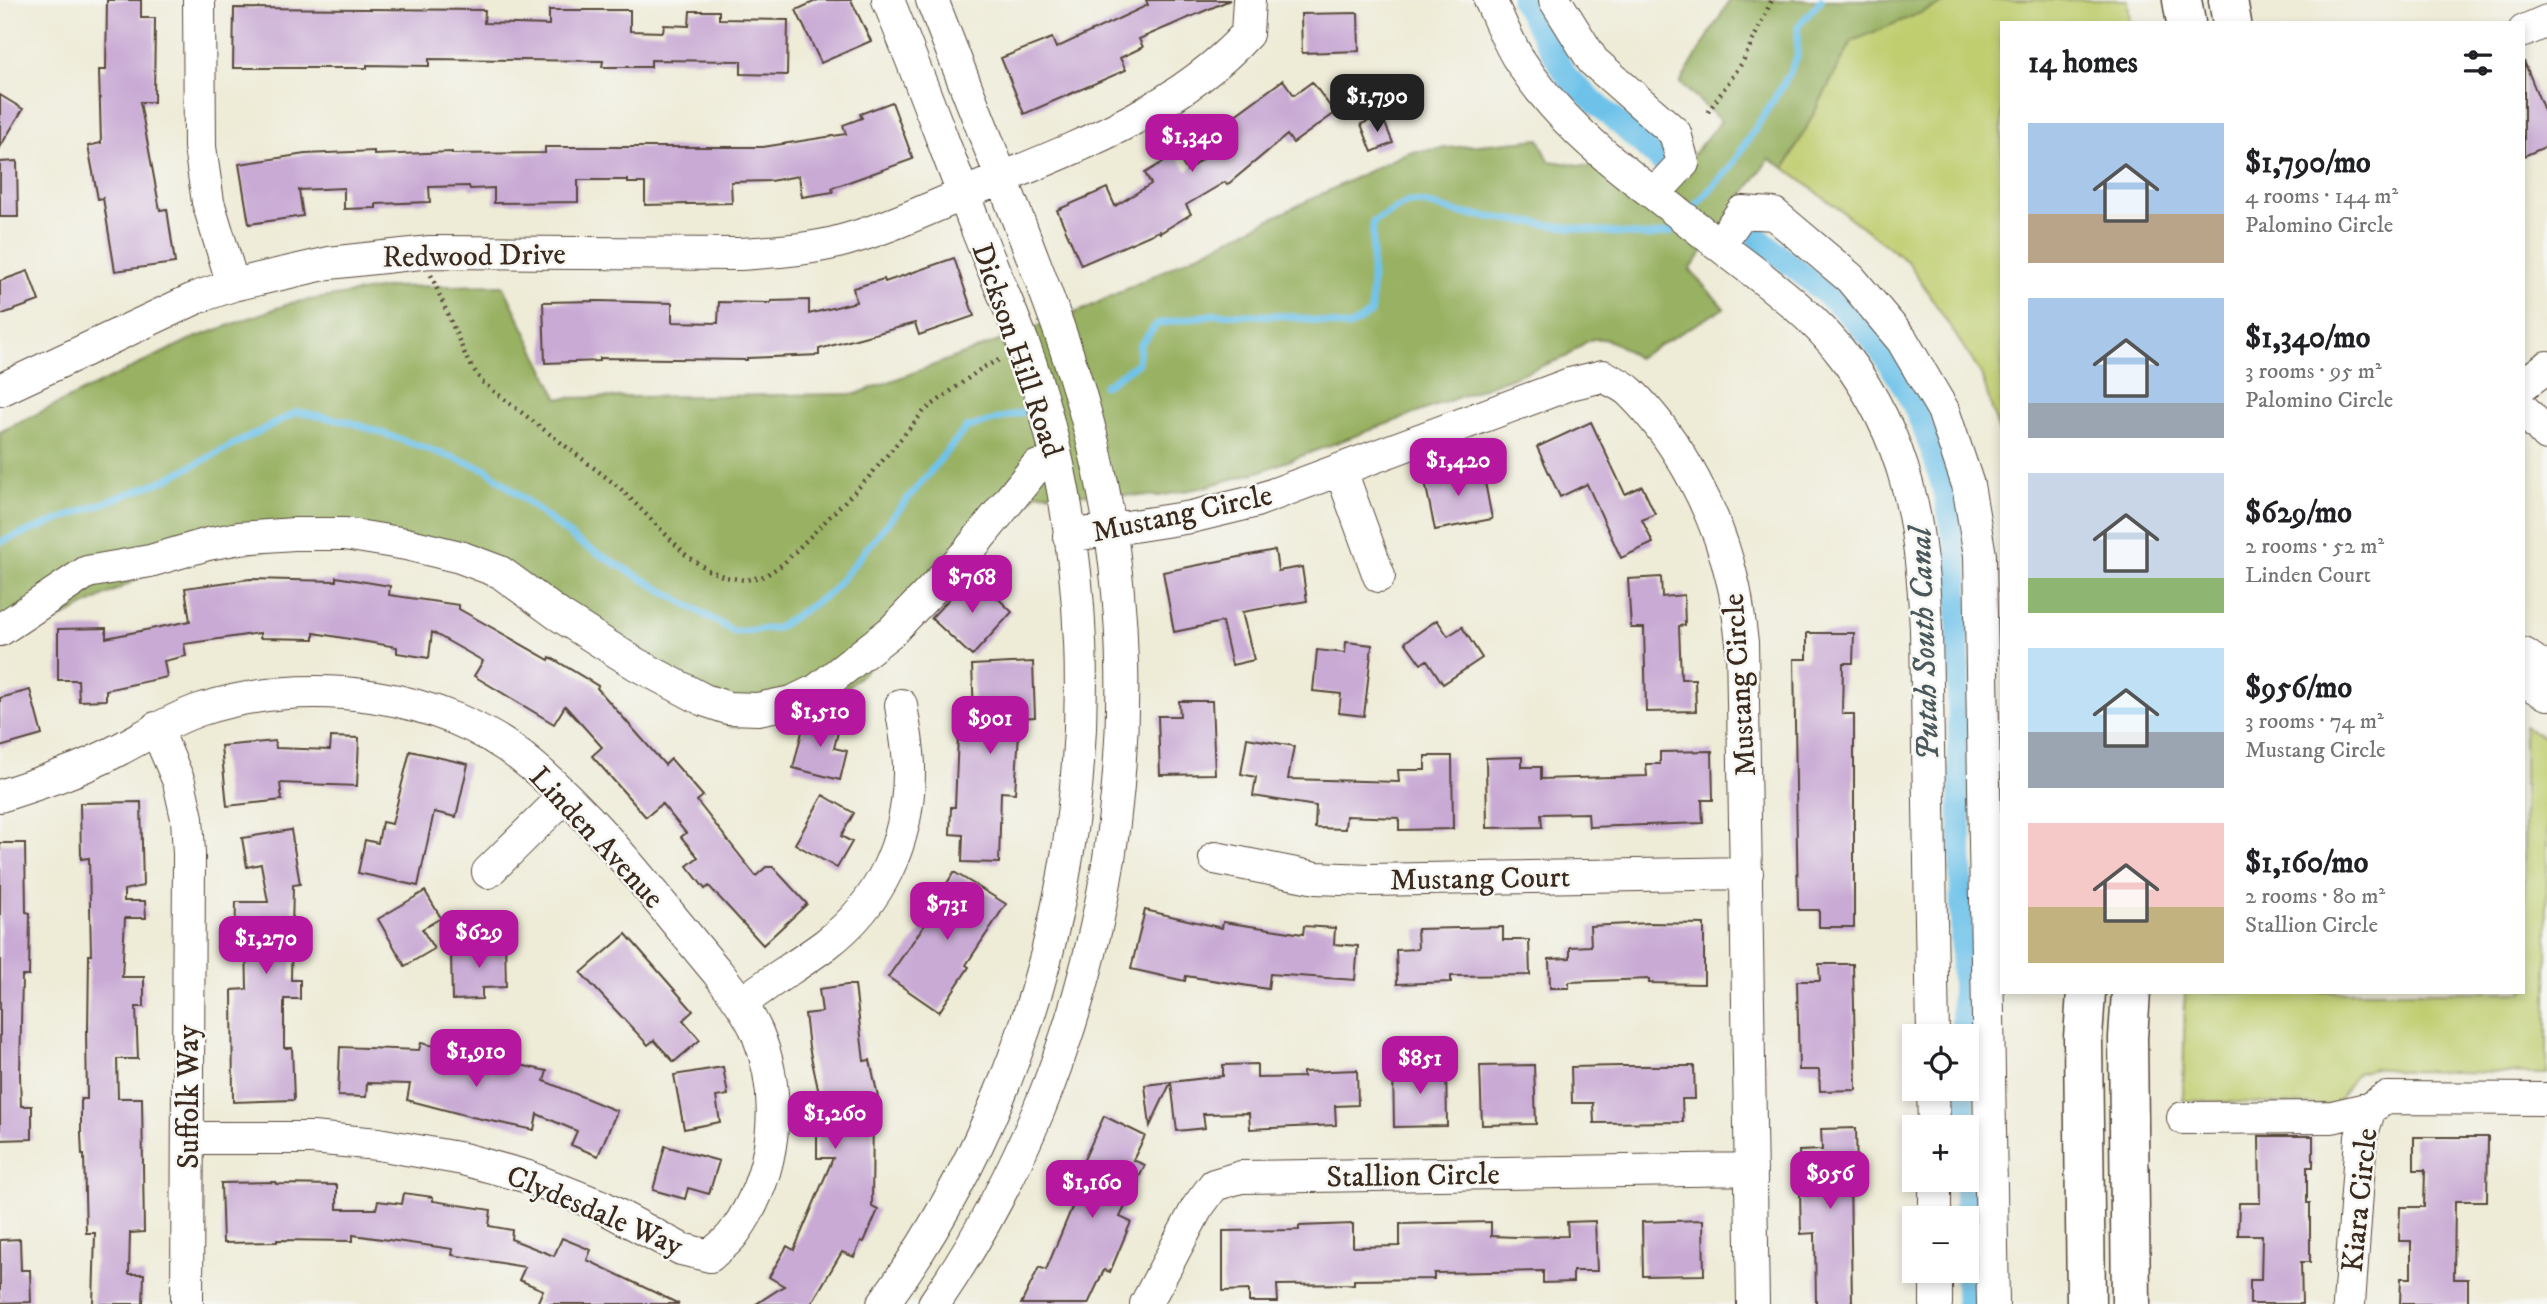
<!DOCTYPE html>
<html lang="en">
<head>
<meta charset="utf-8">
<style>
	:root { --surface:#fff; --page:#f2f2f2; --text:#202124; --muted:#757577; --accent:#b5179e }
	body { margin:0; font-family:"IM FELL DW Pica",serif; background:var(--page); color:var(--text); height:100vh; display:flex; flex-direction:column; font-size:26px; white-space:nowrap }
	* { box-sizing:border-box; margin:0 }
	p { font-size:23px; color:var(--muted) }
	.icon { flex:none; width:38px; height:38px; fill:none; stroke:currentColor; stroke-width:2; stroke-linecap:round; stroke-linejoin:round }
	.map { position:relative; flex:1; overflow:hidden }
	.drawer { position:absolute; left:2000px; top:21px; width:525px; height:973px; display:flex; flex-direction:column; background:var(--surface); border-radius:0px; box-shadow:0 4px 10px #0003 }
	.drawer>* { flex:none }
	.controls { position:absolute; left:1902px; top:1024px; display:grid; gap:14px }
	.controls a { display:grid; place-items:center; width:77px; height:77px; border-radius:0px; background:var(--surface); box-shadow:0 4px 10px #0003; font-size:35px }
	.price { position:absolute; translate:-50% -60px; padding:0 16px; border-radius:14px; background:var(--accent); color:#fff; font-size:23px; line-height:46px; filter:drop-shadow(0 2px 4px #0008) }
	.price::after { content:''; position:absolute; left:50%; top:42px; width:21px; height:16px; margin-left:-10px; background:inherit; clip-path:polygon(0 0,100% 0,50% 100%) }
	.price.selected { background:#222; color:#fff }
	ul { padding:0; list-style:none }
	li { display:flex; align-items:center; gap:21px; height:175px; padding:0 28px }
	li span { display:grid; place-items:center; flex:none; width:196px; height:140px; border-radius:0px; color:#555 }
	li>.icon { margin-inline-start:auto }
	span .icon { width:84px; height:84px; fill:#fffc; stroke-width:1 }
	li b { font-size:30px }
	h2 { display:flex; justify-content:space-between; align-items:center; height:84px; padding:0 28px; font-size:30px }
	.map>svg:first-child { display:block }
</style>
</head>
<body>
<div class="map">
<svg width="2547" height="1304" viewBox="0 0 2547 1304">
	<rect width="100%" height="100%" fill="#f6f6f2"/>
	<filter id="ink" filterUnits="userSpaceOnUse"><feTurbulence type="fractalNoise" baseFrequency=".0143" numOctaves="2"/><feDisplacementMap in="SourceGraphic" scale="14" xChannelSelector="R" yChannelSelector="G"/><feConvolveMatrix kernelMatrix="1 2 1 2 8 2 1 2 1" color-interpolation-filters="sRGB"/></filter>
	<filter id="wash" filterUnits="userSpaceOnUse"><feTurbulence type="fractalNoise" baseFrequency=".00686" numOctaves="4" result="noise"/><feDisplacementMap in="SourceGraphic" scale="28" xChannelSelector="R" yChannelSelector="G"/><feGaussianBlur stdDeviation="1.57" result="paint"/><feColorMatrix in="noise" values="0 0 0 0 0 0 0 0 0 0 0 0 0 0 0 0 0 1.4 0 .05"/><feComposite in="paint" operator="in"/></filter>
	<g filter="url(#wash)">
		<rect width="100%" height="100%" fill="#eeebd7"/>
		<path fill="#c0ce70" stroke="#7e7c47" stroke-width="2" d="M1949,0H2128L2130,23H2002V441L1981,374L1908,262L1785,168L1852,41Z
			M2524,726L2547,739V1074L2408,1071L2373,1068L2357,1073L2334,1106L2183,1100L2185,992H2524Z"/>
		<path fill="#98b162" stroke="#6a6e40" stroke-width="2" d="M1730,0H1952L1852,41L1785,168L1769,159L1690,270L1724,308L1637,358C1625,349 1607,334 1590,340C1582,343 1573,352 1566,357L1261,471L1200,488L1159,496L1037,493L904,635L825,708L731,727L483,573L407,552L322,546L241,552L163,566L0,649V432L189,340L291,303L391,287L503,285L558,398L856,394L1085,309L1408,152L1539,139L1549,161L1601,168L1651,205L1721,121L1680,83Z"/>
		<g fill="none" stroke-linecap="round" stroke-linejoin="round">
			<path stroke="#6ec2ea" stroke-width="7" d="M1690,211L1730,168L1783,85L1797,57L1798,26L1821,0
				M1104,386L1138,363L1140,345L1157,324L1216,314L1288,316L1349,327L1371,313L1373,222L1408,202L1423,203L1459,213L1605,232L1649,236L1671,232L1680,223
				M0,542L165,480L297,412L350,422L486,469L578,542L735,632L777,628L831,592L966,428L1023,412"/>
			<path stroke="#6ec2ea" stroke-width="23" d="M1522,0L1568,78L1661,161
				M1757,237C1786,262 1819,286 1847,313C1916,381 1940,459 1957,552L1963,1036
				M1964,1088V1127
				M1965,1180L1966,1218
				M1966,1270L1967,1304"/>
		</g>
		<g id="blocks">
			<path fill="#c9aad4" d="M107,0H141V18H155L154,102H140L160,210L167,209L175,263L115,271L103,198L98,199L88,146L101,143L99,70H106Z
				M818,0H851L871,41L821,63L796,10Z
				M1146,0H1230L1139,39L1143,47L1120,58L1126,70L1024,114L1001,58L1052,38L1056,48L1148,5Z
				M234,8L485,10L484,23L549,25V10H630V31L663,32L664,25L689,26L690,11H719V19L788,20L787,75L741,74V61L651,60V67H602L603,61L429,59V66L367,65V68H233Z
				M1358,13L1359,51L1302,53L1301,14Z
				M2524,61L2547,118V146L2524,156Z
				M1283,80L1294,95L1312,82L1335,113L1293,143L1287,135L1227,185L1225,182L1186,205L1191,214L1160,233L1159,231L1081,265L1057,210L1107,188L1115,206L1151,184L1145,173L1176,154L1187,171L1224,141L1215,130Z
				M0,95L23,109L0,147Z
				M892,102L913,159L832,188L833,192L802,197L799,176L770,181L731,182L732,203L645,205V183H628V180H578V202L494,203V188L470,189L469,186L429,187L430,202L376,204V208L344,209V188L299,190L303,216L249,224L239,164L305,154L374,151V155L452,152V154L545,153V147H763L846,134L843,125L862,118L860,114Z
				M1382,116L1393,143L1372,152L1361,124Z
				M17,161L18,217H0V162Z
				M954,258L974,316L919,335L915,323L819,349V355L747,358V360L600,358V361L545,363L543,302L598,301L672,303V322L718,323L719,302L771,303V301L809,300V314L856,302L853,288L884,279L885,282Z
				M28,271L39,301L0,315V281Z
				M1591,422L1625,494L1642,486L1655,514L1642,520L1653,543L1621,558L1587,484L1560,497L1537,447Z
				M1482,466L1492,519L1435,530L1424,477Z
				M1275,550L1278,571L1302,567L1307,601L1242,612L1254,660L1232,665L1222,622L1174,632L1163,572Z
				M973,574L1012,612L972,656L931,618Z
				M336,577L390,586L389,595L459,605V609L549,660L550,657L598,686L597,688L665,765L671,759L703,796L697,801L756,876L766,867H773L807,904L763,945L709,886L705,889L687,866L698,857L681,837L686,833L662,804L646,817L592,756L602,747L565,706L554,724L474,676L483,661L432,632L429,658L397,653V647L314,633V639L260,638V633L184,644L186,656L164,661L167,677L106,690V700L79,701L78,680H58V629L106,628V638L190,621L185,588L250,579L336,581Z
				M1661,577L1662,597L1684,595L1685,625L1679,626L1681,679H1695L1696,711L1646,712L1644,628H1631L1628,579Z
				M1437,620L1448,636L1462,627L1482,658L1443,684L1427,660L1421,664L1405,642Z
				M1807,633H1854L1853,663H1843L1842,714H1854V927H1819V910H1798L1794,659H1807Z
				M1346,642L1372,645L1364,716L1339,713L1341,694L1313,691L1317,650L1345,653Z
				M1033,662L1035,717L1020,718L1015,793L1001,792L999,863L962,862L963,835L950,834L951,807H955L958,736L975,737L972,665Z
				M30,690L42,735L0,747V698Z
				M1179,701H1212L1215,774L1160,775L1158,716H1180Z
				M806,716L840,724L834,748L847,751L840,780L793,768Z
				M331,737L359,738L357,786L280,783L282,800L227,806L221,746L275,741L276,748L330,750Z
				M1247,738L1294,746L1288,779L1399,782L1398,770H1425V756H1452L1453,829L1399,830V818L1346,816L1345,829L1315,828L1316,806L1253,796L1256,777L1241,774Z
				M410,751L468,764L456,817L434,812L418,886L358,873L365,840L378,843L382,822L392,824Z
				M1712,751L1713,800H1702L1703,823L1589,827L1588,813L1541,814L1542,827L1487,828L1486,758L1522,757V767H1541V779L1647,776L1646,764H1660V752Z
				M823,795L854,813L841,836L852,842L837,868L795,844Z
				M141,802L143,886L124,890V901H145L146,918H125L122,977H144V1007H136L138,1059H117L118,1098H142L144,1232L130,1233L129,1274H144L143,1304H93L95,1233H86L84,1155H82L81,1134V1099H87L86,1031H88L89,955H91L89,858L81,859L80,803Z
				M291,830L300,884L293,885L291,980H300V999H284V1048H292L294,1100L233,1102L232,990L247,989L246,941H235L236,902H268L261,864L247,867L242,838Z
				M0,843H25L26,912L30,913L29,976H22L20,1075L21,1106H32V1139L0,1140Z
				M954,872L1006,904L966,965L969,967L939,1012L888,977L928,920L925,918Z
				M425,891L441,918L422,929L434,949L405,966L378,919Z
				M1145,910L1222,928L1223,922L1303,934L1304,926L1335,928L1334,944L1358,946L1355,980L1270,974L1268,989L1186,976L1185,981L1131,969Z
				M1649,923L1704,924V984L1649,983V979L1569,982V988H1550L1549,959L1570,958V947L1591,946L1590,926Z
				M1503,927V940H1529L1530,975L1451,976V982L1397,984L1396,950L1418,949L1417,929Z
				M626,934L693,1011L683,1020L700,1040L674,1062L654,1040L648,1045L581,973Z
				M476,939H505L506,987L482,988V999L452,1000L451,952H477Z
				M1819,964H1853L1856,1090L1820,1091L1819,1070H1799L1797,981H1820Z
				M847,985H855L864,1061L870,1060L880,1106L873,1108L872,1207L878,1210L864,1242L861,1241L854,1257L842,1252L811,1304H756L784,1286L769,1277L787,1246L794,1250L833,1158H817V1126H826L809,1047L805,1014L822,1012L819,989Z
				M421,1043L547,1071L544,1081L617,1111L598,1156L571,1145L577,1131L537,1114L534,1130L472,1117L407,1100L410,1084L367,1083L366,1097L338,1096L340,1047L419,1050Z
				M1257,1064V1078L1303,1077V1072L1357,1070L1358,1105L1335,1106L1336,1125L1250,1129L1249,1113L1203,1114L1205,1128L1177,1131L1171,1082L1223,1076V1065Z
				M1446,1065L1447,1126L1394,1127L1393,1066Z
				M1534,1065L1536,1124L1482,1125L1480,1066Z
				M1621,1066H1694L1695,1099H1682L1683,1122L1594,1123L1593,1103H1572L1571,1067Z
				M723,1067L728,1095L716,1097L720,1122L684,1129L674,1075Z
				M1171,1082L1150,1126L1145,1085Z
				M1104,1116L1145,1136L1133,1160L1145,1165L1120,1217L1131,1222L1110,1272L1104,1270L1088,1304H1021L1039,1267L1046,1270L1088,1169L1081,1166Z
				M1856,1128L1857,1176H1850L1852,1304H1816L1815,1233L1801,1234L1799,1151L1822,1150L1821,1129Z
				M2259,1136H2313V1167H2307V1203H2310V1262H2301L2302,1304H2250V1280H2261L2262,1235H2238L2239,1203H2260Z
				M2414,1137H2488L2487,1201H2455L2454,1279H2468V1304H2400L2401,1278H2411V1241H2399L2400,1207H2424L2425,1170H2414Z
				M665,1146L719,1161L709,1194L688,1188L685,1199L653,1190Z
				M276,1182V1184L337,1185V1209H376L378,1201L402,1204L404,1193L433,1197V1201L491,1210L489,1226L512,1230L511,1239L554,1256L562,1238L591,1250L587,1260L679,1304H537L543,1290L519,1280L525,1267L452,1255L453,1249L353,1235V1241L277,1240V1242L223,1243L221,1183Z
				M1703,1220L1704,1275L1643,1276L1642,1222Z
				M1595,1221L1597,1271H1573V1282L1543,1283V1271L1434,1273V1279L1354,1280V1284L1277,1285L1278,1302H1249V1290L1223,1291V1231L1299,1230V1226L1353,1224V1247L1400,1246V1224L1491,1222V1236L1517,1237L1568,1236L1567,1222Z
				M20,1239L21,1270H30L31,1302L0,1303V1240Z"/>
		</g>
	</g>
	<g filter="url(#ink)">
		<use href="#blocks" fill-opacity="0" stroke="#56473a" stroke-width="2"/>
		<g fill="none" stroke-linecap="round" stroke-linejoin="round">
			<g stroke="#56473a" stroke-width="34">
				<path id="minor" d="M199,0L200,147L208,202L233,285
					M932,0C960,71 987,141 1015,212C1045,289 1075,366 1094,447C1164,735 1102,1060 934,1304
					M1490,0C1499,19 1507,40 1518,58C1553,114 1602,155 1654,194
					M1555,0L1593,61L1675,133L1683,163L1654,194L1719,245L1742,212L1774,214L1850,278L1902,340L1943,410L1968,485L1980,555L1993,1304
					M2524,31L2547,21
					M1719,245C1761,278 1811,312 1843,355C1908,439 1922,527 1926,630L1933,1036
					M2524,384L2547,367
					M0,390L198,297L233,285L329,263L430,252L739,254C771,252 803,250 834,243C882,231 928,209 973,190C1069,150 1175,113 1247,34L1249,0
					M2524,410L2547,435
					M1341,471L1379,576
					M1069,536L1191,517L1253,502L1570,384L1603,376C1612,381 1623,385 1630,392C1680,441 1718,516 1733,583C1738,602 1739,622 1742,642L1753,1304
					M0,630L87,572L150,561L208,544L239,538L294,534H345L406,544L460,557L500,572L559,615L636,664L704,700L728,708L758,709L792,702L817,690L892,631L966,554L1036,467L1057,460
					M2524,654L2547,670
					M2524,681L2547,694
					M156,728L179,782L187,818L189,854L187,1304
					M0,796C40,783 81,770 118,750C145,736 170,720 199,710C306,675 443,690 531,765C602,824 658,902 718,973C733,992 747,1010 757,1032C784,1098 776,1175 734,1233C728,1242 718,1248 710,1256L681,1249L601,1206L528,1177L463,1159L378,1144L312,1138H188
					M1215,858L1316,878L1369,880L1747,873
					M488,872L565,796
					M742,1003C768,982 798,965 825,945C881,903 908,842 909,774C910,752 904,727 901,705
					M1933,1088L1934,1127
					M2183,1118L2332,1117L2370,1108
					M1935,1180V1218
					M1936,1270V1304
					M883,1304C1067,1049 1126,718 1046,414C1030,352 1002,292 978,232C948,155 919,77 888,0
					M1146,1304L1197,1208L1214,1185L1241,1177L1751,1169
					M2349,1304L2361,1137L2370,1108L2386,1098L2547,1099"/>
			</g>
			<g stroke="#56473a" stroke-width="41">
				<path id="major" d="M2182,0L2186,23
					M2228,0L2232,23
					M2131,992L2128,1038L2131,1304
					M2086,1304L2083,1038L2086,992"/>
			</g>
			<path stroke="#56473a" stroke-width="4.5" stroke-dasharray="2 5" stroke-linecap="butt" d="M1708,112L1742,63L1772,0
				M431,275L467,359L482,382L620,488L687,556L708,570L725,577L745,580L765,576L783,564L868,478L924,411L982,368L1001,359"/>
			<use href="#minor" stroke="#fff" stroke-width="32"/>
			<use href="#major" stroke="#fff" stroke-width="38"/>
		</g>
	</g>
	<g text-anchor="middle" stroke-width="5" stroke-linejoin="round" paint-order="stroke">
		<g font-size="30" fill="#3b2a1e" stroke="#f6f6f2">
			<text transform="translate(474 255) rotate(-1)" y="10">Redwood Drive</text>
			<text transform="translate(1018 350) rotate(71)" y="10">Dickson Hill Road</text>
			<text transform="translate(1182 513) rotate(-12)" y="10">Mustang Circle</text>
			<text transform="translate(1739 685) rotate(-94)" y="10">Mustang Circle</text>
			<text transform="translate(597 837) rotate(47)" y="10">Linden Avenue</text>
			<text transform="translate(1480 878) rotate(-1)" y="10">Mustang Court</text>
			<text transform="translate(188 1097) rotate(-90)" y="10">Suffolk Way</text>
			<text transform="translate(1413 1175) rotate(-1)" y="10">Stallion Circle</text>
			<text transform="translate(2359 1200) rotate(-84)" y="10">Kiara Circle</text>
			<text transform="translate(595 1210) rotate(23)" y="10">Clydesdale Way</text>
		</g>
		<g font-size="32" font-style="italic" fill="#4a585b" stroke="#f6f6f2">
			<text transform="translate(1923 644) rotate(-92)" y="11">Putah South Canal</text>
		</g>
	</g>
</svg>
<div class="controls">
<a><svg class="icon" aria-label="locate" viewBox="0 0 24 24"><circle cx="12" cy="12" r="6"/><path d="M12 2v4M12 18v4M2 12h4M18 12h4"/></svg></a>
<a>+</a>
<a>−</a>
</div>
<b class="price selected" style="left:1377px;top:134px">$1,790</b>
<b class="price" style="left:1192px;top:174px">$1,340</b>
<b class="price" style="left:1458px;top:498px">$1,420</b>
<b class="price" style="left:972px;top:615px">$768</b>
<b class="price" style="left:820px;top:749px">$1,510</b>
<b class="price" style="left:990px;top:756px">$901</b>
<b class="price" style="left:947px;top:942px">$731</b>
<b class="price" style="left:479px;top:970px">$629</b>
<b class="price" style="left:266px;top:976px">$1,270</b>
<b class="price" style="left:476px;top:1089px">$1,910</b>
<b class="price" style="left:1420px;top:1096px">$851</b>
<b class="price" style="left:835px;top:1151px">$1,260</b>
<b class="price" style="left:1830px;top:1211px">$956</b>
<b class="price" style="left:1092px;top:1220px">$1,160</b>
<section class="drawer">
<h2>14 homes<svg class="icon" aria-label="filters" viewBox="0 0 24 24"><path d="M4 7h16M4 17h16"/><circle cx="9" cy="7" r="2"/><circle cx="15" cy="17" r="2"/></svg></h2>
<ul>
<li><span style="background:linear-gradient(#a9c7e8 65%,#b9a48a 0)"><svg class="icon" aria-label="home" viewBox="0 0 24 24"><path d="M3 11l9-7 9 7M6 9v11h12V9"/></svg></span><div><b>$1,790/mo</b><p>4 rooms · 144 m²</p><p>Palomino Circle</p></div></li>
<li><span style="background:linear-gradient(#a9c7e8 75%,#9aa5b1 0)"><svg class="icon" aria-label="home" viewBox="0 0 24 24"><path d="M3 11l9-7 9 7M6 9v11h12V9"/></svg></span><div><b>$1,340/mo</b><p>3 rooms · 95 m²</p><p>Palomino Circle</p></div></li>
<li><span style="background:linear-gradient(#c9d6e8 75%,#8fb573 0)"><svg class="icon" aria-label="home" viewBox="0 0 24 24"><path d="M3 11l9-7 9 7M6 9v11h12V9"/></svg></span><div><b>$629/mo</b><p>2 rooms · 52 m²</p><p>Linden Court</p></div></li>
<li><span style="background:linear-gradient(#bfe0f5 60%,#9aa5b1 0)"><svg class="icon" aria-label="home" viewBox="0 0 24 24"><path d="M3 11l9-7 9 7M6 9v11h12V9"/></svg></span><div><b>$956/mo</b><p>3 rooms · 74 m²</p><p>Mustang Circle</p></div></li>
<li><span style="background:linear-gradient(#f6c9c9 60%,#c2b280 0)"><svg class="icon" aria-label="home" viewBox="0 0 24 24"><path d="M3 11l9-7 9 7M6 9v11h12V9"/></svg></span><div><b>$1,160/mo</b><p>2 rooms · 80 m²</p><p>Stallion Circle</p></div></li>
</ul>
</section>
</div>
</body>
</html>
